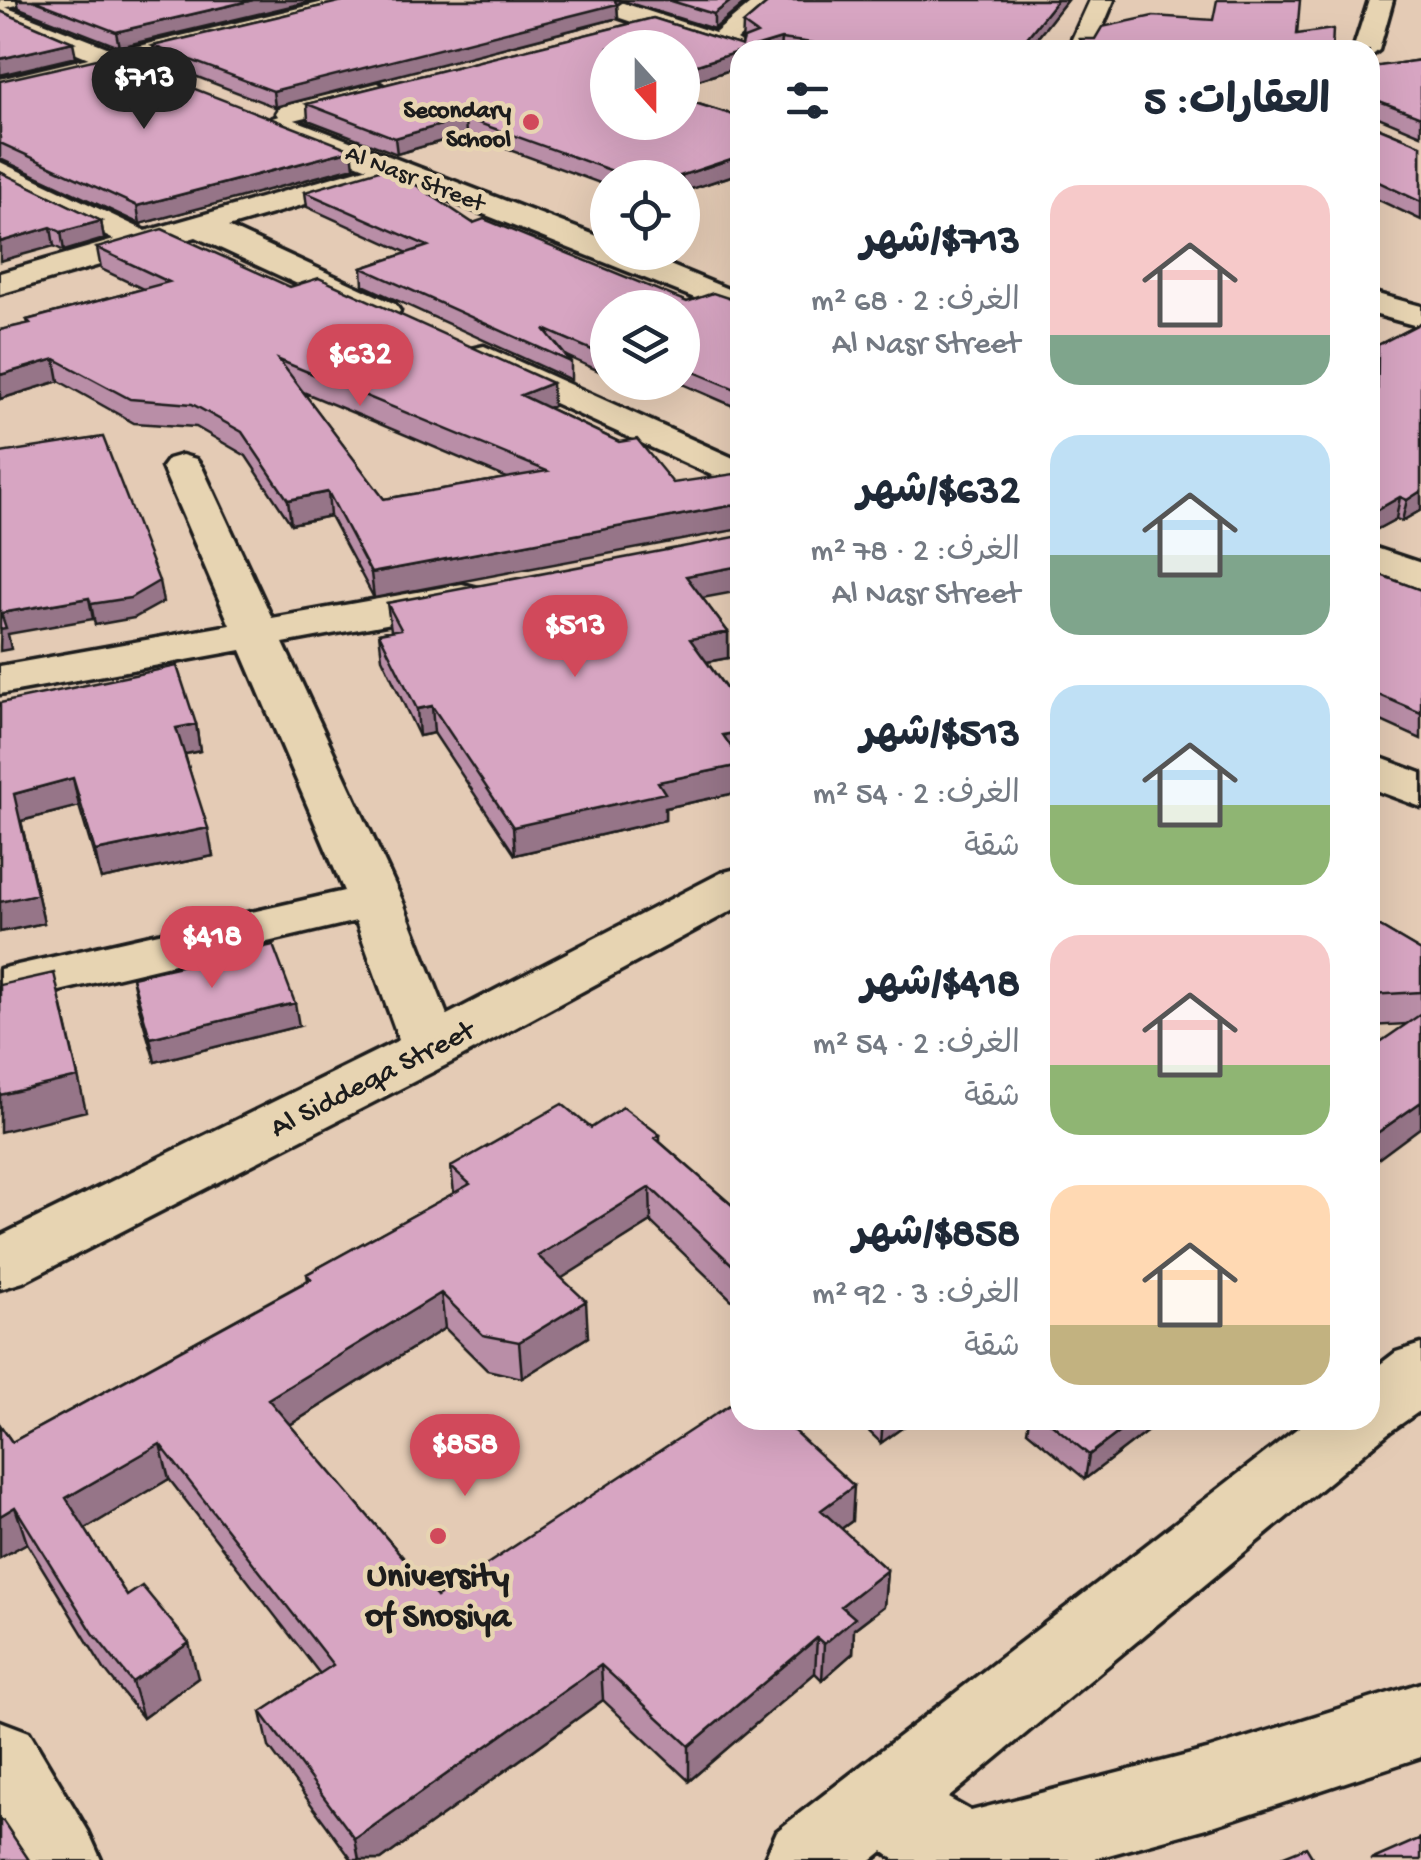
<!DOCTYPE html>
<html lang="ar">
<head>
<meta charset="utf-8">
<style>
	:root { --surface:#fff; --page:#f2f2f3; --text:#1f2937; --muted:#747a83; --accent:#d1495b }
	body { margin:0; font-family:"Gochi Hand","Playpen Sans Arabic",sans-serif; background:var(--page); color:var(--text); direction:rtl; height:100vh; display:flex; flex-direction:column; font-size:38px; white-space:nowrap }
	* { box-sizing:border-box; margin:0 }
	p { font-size:32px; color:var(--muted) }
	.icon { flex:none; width:55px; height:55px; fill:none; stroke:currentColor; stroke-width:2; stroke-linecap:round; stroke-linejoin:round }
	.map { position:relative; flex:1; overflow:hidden; direction:ltr }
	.side { position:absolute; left:730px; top:40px; width:650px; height:1390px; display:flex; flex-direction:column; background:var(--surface); border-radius:30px; box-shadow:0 10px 40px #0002; direction:rtl }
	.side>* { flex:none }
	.needle { width:65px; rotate:159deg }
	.fabs { position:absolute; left:590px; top:30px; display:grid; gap:20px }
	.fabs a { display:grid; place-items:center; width:110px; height:110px; border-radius:50%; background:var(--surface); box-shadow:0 10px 40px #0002; font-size:50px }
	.price { position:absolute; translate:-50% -85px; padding:0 22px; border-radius:35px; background:var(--accent); color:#fff; font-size:32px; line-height:65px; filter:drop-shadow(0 2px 5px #0008) }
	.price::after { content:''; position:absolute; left:50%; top:60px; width:30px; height:22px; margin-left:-15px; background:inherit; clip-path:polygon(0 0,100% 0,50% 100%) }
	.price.on { background:#222; color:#fff }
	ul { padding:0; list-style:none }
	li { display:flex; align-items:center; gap:30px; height:250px; padding:0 50px }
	li span { display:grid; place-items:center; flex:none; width:280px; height:200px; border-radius:30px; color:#555 }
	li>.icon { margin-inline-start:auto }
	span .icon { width:120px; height:120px; fill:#fffc; stroke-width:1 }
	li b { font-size:42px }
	h2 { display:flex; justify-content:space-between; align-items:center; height:120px; padding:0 50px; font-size:42px }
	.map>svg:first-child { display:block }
</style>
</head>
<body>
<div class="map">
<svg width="1421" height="1860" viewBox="0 0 1421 1860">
	<rect width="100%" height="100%" fill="#e4cbb5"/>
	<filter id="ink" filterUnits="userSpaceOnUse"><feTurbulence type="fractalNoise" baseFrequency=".01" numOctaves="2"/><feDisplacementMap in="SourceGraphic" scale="20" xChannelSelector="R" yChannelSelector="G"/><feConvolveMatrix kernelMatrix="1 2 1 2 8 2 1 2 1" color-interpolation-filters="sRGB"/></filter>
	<g filter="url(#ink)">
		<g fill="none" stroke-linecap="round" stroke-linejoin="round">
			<g stroke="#1c1c1c" stroke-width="7">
				<path id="street" d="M0,0H20L17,5L0,9Z
					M332,0H375L372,5L0,95V79Z
					M578,0H614L715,33L755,0H782L737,40L753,50H740V58L581,5Z
					M1090,0H1114L1093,50H1067Z
					M1369,0H1393L1379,50L1370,57V50H1353Z
					M378,83L392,91L388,97L290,121L280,119L276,113L280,107Z
					M0,162L146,231L365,168H387L391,174L387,180L228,227L395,304L400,311L395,318L383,321L371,318L196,237L0,294V273L114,240L0,183Z
					M1370,292L1421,306V327L1370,313Z
					M484,346L740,461V488L471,365L466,357L471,349Z
					M182,455L196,459L202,467L272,618L462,584L478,588L484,597L478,606L462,610L283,643L402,900L447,1015L721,873L740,868V906L452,1062L23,1282L0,1289V1236L399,1040L356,921L0,1005V969L344,891L241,650L0,694V666L230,625L162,467L168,459Z
					M1370,754L1421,773V807L1370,788Z
					M1421,1344V1410L1388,1433L948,1798L971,1811L1207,1750L1421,1683V1757L1207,1828L1090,1860H895L883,1851L872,1860H764L777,1831L1308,1420H1370V1372L1396,1352Z
					M0,1721L29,1732L88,1831L101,1860H12L0,1838Z"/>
			</g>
			<g stroke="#1c1c1c" stroke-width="7">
				<path id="secondary" d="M0,5L183,77L187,83L183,89H163L0,21Z
					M282,115L608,240V252H638L740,294V316L272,130L268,124L272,118Z
					M1370,546L1421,563V591L1370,574Z"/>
			</g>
			<use href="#street" fill="#e7d4b2" fill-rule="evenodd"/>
			<use href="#secondary" fill="#e7d4b2" fill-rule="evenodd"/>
		</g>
		<path fill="#b98ea7" stroke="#1c1c1c" stroke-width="2.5" fill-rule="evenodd" d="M17,0H316L119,47L19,8Z
			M347,0H749L714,29L623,1L617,5L618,18L275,107L156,61L153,46Z
			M771,0H1067L1028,50H740V67L682,85V48H608V122H682V99L740,117V173L682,192V178H608V186L466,134L397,154L308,120L307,104L653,18L742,46L743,24Z
			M1421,60V135L1371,114L1373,67Z
			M0,81L354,167L140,224L0,159Z
			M1370,124L1421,145V220L1370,196Z
			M0,172L101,221L104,239L64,251L54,246Z
			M305,192L473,223L687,302H740V409L678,382H682V308H608V375L566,356L571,362V380L363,285L362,268L408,253L307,207Z
			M97,248L290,287L553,406L548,408L619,442L374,598L330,516L291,524L246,456L196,427L134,423L59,381L0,399V330L28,324L27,320L143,289L101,269ZM303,392L361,416L507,478L384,499Z
			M1421,323V510L1402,521L1396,519L1370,533V487L1373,478L1374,365L1378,345Z
			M1370,571L1421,590V739L1370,716Z
			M702,598L728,632V658L707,662L740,708V792L665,808V820L515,855L434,733L419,736L382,658L379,633L391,630L387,603Z
			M0,703L196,724L200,751L185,754L213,856L101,879L79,806L21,821L44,923L0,932Z
			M1370,921L1421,951V1127L1406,1024L1370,1026Z
			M132,977L299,1026L155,1062L137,1001Z
			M591,1128L660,1135V1142L740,1212V1308L651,1222L561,1278L588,1337L522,1378L487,1370L445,1328L290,1425L437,1597L852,1521L841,1529L887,1570L884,1606L854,1629L853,1653L822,1680L815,1673L689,1781L603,1700L381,1860H352L269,1747L261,1712L320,1674L169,1479L85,1529L127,1596L198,1678L143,1718L104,1669L27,1543L0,1558V1425L12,1442L308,1280L307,1274L454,1193L451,1167Z
			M857,1420H913L881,1443Z
			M1029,1420H1162L1085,1479L1027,1431Z"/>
		<path fill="#967488" stroke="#1c1c1c" stroke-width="2.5" d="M253,0H316L119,47L116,32Z
			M609,0H623L617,5L618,18L275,107L273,91Z
			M732,0H749L714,29V14Z
			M1057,0H1067L1028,50H1017Z
			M781,39L780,50H745Z
			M73,42L76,57L0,75V59Z
			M740,51V67L682,85V70Z
			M1374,99L1371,114L1370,115V102Z
			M465,118L466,134L397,154L395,138Z
			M352,150L354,167L140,224L137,206Z
			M740,156V173L682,192V178H674Z
			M101,221L104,239L64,251L61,232Z
			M51,227L54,246L0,261V242Z
			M55,359L59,381L0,399V375Z
			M552,383L553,406L522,418L521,395Z
			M1421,491V510L1402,521L1407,500Z
			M328,492L330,516L291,524L288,500Z
			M1400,497L1396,519L1370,533V514Z
			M740,504V529L374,598L371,573Z
			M740,566V591L686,601V576Z
			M159,581L163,602L134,618L95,625L91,604Z
			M89,598L93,619L8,634L11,649L0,651L1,613Z
			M728,632V658L690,665V639Z
			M432,706L434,733L419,736L417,709Z
			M196,724L200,751L181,755L176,728Z
			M740,732V758L723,762V735Z
			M740,765V792L665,808V820L515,855L513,827L658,782Z
			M73,778L79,806L21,821L44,923L0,932V902L14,794Z
			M208,828L213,856L101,879L95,851Z
			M295,1003L299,1026L155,1062L150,1038Z
			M62,1006L86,1111L0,1132V1095Z
			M1421,1102V1127L1370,1165V1138Z
			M650,1187L651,1222L540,1292L538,1256Z
			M441,1293L445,1328L275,1434L268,1399Z
			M586,1301L588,1337L522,1378L519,1342Z
			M883,1420H913L881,1443Z
			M1135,1420H1162L1085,1479L1089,1455Z
			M160,1444L169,1479L77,1534L66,1498Z
			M854,1486L852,1521L819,1545L821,1510Z
			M15,1507L27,1543L0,1558V1516Z
			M887,1570L884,1606L854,1629L853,1653L822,1680L824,1644L841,1606Z
			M817,1638L815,1673L689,1781V1746Z
			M189,1643L198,1678L143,1718L132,1682Z
			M601,1665L603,1700L381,1860H359L355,1839Z"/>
		<path fill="#d7a5c2" stroke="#1c1c1c" stroke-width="2.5" fill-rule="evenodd" d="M33,0H253L116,32Z
			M347,0H614L617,4L273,91L153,46Z
			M668,0H732L714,14Z
			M771,0H1057L1017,50H869L781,39L745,50H740V51L682,70V48H608V122H682V99L740,117V156L674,178H632L465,118L395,138L307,104L653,18L742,46L744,39L757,34L743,24Z
			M1217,0H1300L1297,34L1333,29L1332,50H1086L1080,39H1095L1102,27L1153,16L1213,20Z
			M0,11L73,42L0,59Z
			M110,56L352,150L137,206L0,143V81Z
			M1421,60V117L1374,99L1370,102V62L1373,67Z
			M1370,124L1421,145V202L1370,178Z
			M389,167L473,223L484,219L687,302L713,293L740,302V391L682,367V308H608V357L544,329L571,362L362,268L428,246L305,192Z
			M0,172L101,221L61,232L51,227L0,242Z
			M162,229L290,287L319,278L552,383L521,395L619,442L637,439L673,483L734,474L740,483V504L371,573L328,492L288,500L242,432L192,404L130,399L55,359L0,375V330L30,323L27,320L169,282L97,248ZM279,360L547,471L384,499Z
			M1421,323V491L1407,500L1400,497L1370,514V487L1377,464L1378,345Z
			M103,437L159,581L130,598L91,604L89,598L1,613L6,628L0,629V453Z
			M740,536V566L686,576L728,632L690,639L740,708V732L723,735L740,760V765L658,782L665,793L513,827L432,706L417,709L379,633L401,629L387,603Z
			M1370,571L1421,590V713L1370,691Z
			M177,666L196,724L176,728L208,828L95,851L73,778L14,794L37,894L0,902V703Z
			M1370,921L1421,951V992L1370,995Z
			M273,945L295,1003L150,1038L132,977Z
			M54,973L78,1077L0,1095V985Z
			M1421,1014V1102L1370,1138V1049Z
			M562,1104L591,1128L623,1107L660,1135L655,1138L740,1212V1272L650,1187L538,1256L586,1301L519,1342L483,1335L441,1293L268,1399L437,1597L740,1398V1420H782L854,1486L821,1510L887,1570L841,1606L855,1618L824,1644L817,1638L689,1746L601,1665L355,1839L261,1712L333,1665L160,1444L66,1498L127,1596L142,1586L189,1643L132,1682L93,1633L15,1507L0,1516V1425L12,1442L311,1279L307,1274L470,1184L451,1167Z
			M1047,1420H1135L1089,1455Z
			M0,1820L3,1821L29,1860H0Z
			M1421,1838V1860H1371Z
			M1306,1847L1314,1860H1274Z"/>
	</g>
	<g fill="#d1495b" stroke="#e7d4b2" stroke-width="4">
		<circle cx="531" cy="122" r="10"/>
		<circle cx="438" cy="1536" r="10"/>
	</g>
	<g text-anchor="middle" stroke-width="9" stroke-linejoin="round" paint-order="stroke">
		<g font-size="25" font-weight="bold" fill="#1c1c1c" stroke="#e7d4b2" text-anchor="end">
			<text x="511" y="117">Secondary<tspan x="511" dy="29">School</tspan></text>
		</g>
		<g font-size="25" fill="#1c1c1c" stroke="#e7d4b2">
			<text transform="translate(416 176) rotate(21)" y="9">Al Nasr Street</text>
		</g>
		<g font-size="30" fill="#1c1c1c" stroke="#e7d4b2">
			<text transform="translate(371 1077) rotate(-27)" y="10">Al Siddeqa Street</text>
		</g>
		<g font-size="35" font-weight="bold" fill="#1c1c1c" stroke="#e7d4b2">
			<text x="438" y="1585">University<tspan x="438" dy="40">of Snosiya</tspan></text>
		</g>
	</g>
</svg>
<div class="fabs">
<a><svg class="needle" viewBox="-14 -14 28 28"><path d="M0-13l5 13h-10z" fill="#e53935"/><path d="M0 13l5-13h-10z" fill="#747a83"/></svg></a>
<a><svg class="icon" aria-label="locate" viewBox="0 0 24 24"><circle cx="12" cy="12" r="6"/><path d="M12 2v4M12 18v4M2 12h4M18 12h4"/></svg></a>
<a><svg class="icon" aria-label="layers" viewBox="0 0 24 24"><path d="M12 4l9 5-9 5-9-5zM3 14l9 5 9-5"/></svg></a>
</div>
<b class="price on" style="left:144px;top:132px">$713</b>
<b class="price" style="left:360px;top:409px">$632</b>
<b class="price" style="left:575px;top:680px">$513</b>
<b class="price" style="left:212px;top:991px">$418</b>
<b class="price" style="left:465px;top:1499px">$858</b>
<section class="side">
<h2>العقارات: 5<svg class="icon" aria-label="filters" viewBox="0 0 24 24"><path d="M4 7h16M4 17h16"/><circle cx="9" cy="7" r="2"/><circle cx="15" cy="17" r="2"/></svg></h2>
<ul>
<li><span style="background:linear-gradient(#f6c9c9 75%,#7fa58c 0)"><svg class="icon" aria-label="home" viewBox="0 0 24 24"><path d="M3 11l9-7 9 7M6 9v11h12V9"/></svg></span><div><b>$713/شهر</b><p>الغرف: 2 · 68 m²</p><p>Al Nasr Street</p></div></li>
<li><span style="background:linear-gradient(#bfe0f5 60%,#7fa58c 0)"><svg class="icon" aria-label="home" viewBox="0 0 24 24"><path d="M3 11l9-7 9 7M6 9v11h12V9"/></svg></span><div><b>$632/شهر</b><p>الغرف: 2 · 78 m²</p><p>Al Nasr Street</p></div></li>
<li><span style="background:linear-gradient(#bfe0f5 60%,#8fb573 0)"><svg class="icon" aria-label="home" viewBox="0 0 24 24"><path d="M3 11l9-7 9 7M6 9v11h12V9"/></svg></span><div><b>$513/شهر</b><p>الغرف: 2 · 54 m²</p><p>شقة</p></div></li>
<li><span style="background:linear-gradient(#f6c9c9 65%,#8fb573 0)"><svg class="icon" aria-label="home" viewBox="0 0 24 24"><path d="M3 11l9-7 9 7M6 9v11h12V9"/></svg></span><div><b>$418/شهر</b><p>الغرف: 2 · 54 m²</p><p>شقة</p></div></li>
<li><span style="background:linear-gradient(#ffd9b3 70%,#c2b280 0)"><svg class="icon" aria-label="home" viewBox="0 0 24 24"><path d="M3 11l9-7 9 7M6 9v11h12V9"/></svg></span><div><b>$858/شهر</b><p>الغرف: 3 · 92 m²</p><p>شقة</p></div></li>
</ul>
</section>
</div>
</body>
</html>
